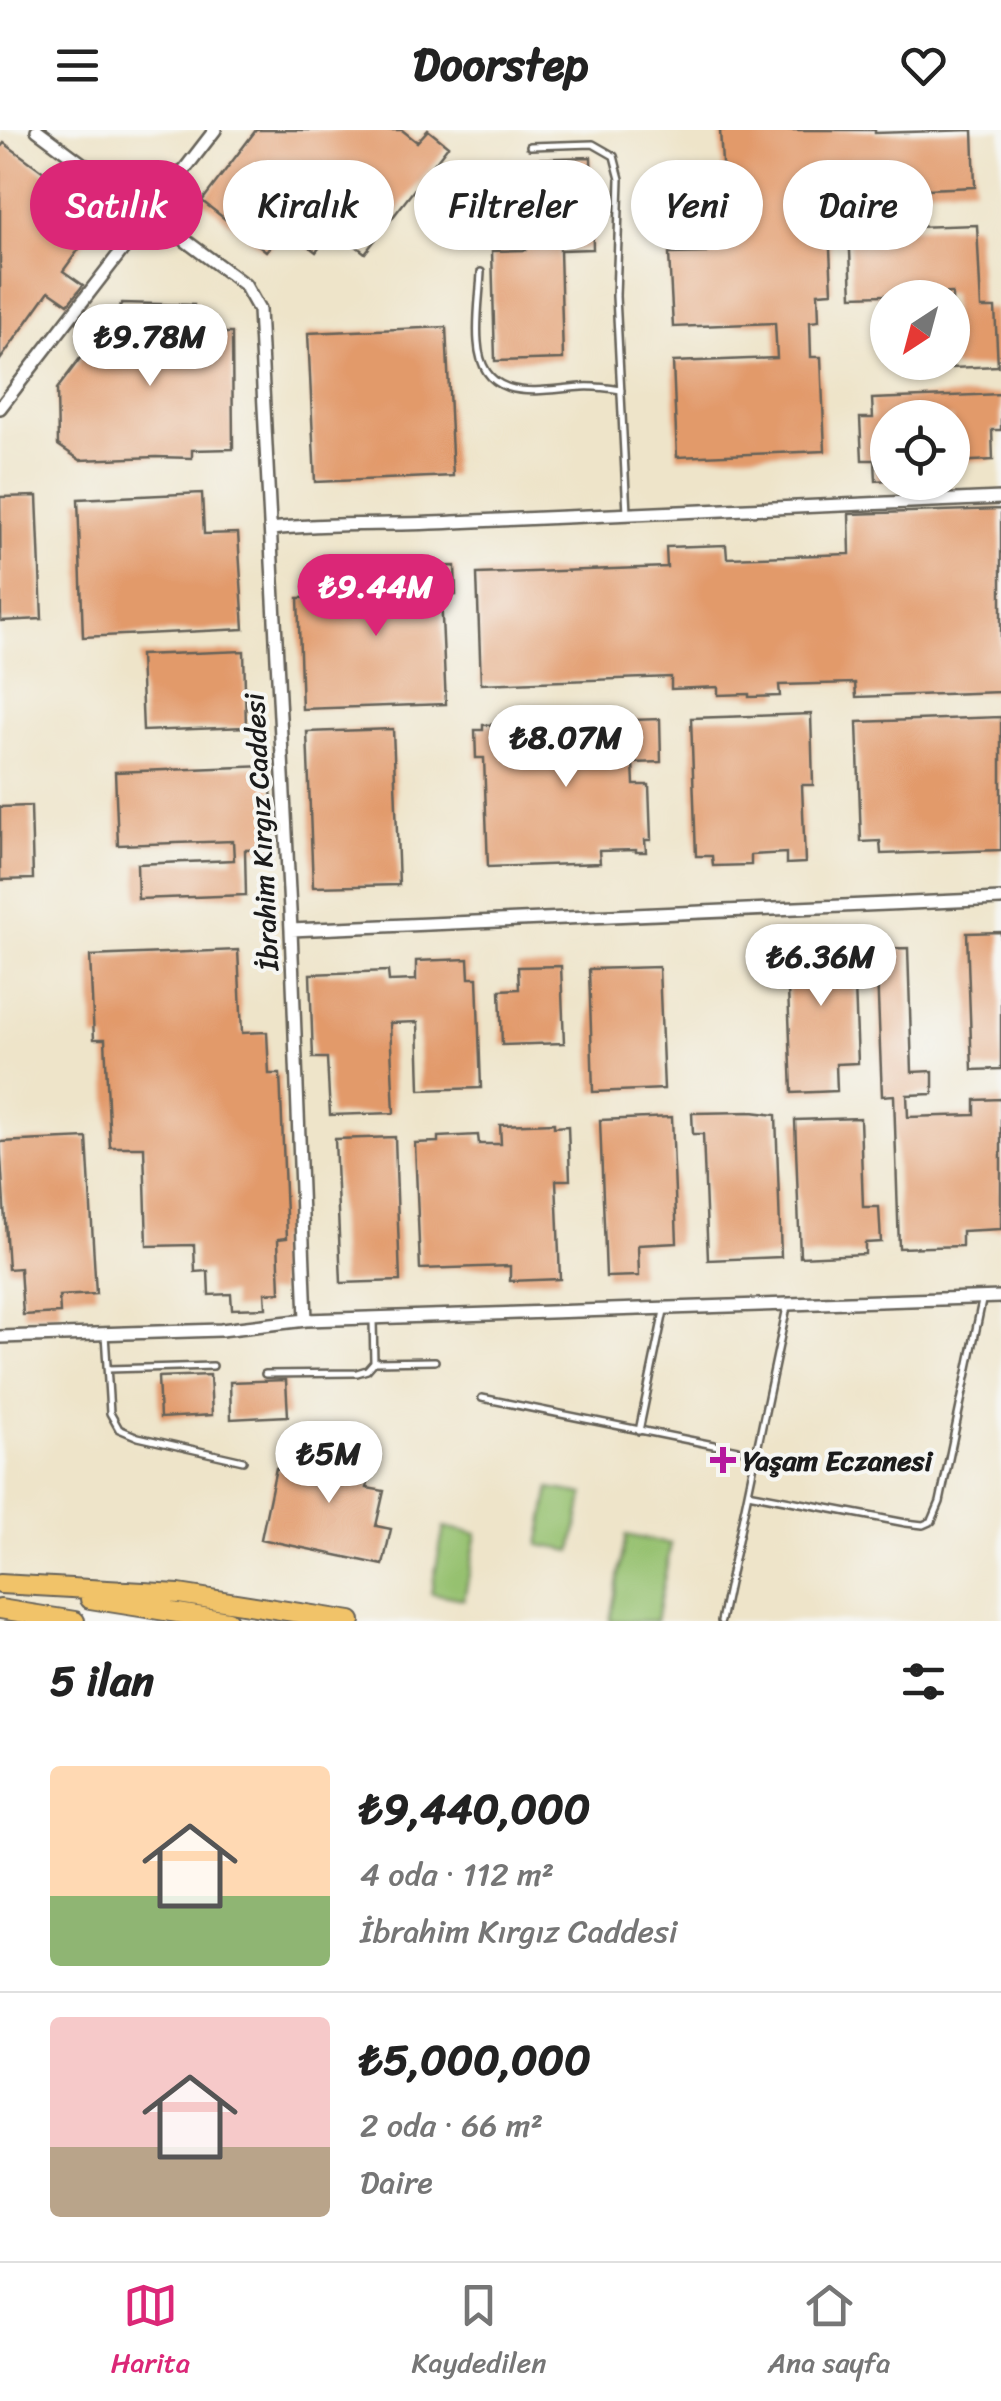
<!DOCTYPE html>
<html lang="tr">
<head>
<meta charset="utf-8">
<style>
	:root { --surface:#fff; --page:#f2f2f2; --text:#222; --muted:#767676; --line:#e0e0e0; --accent:#db2777 }
	body { margin:0; font-family:Sriracha,sans-serif; background:var(--page); color:var(--text); height:100vh; display:flex; flex-direction:column; font-size:38px; white-space:nowrap }
	* { box-sizing:border-box; margin:0 }
	p { font-size:32px; color:var(--muted) }
	.icon { flex:none; width:55px; height:55px; fill:none; stroke:currentColor; stroke-width:2; stroke-linecap:round; stroke-linejoin:round }
	.map { position:relative; height:1491px; overflow:hidden }
	.side { display:flex; flex-direction:column; background:var(--surface); flex:1 }
	.side>* { flex:none }
	.hud { position:absolute; left:30px; top:30px; width:942px; height:90px; display:flex; gap:20px }
	.needle { width:65px; rotate:216deg }
	.controls { position:absolute; left:870px; top:150px; display:grid; gap:20px }
	.controls a { display:grid; place-items:center; width:100px; height:100px; border-radius:50%; background:var(--surface); box-shadow:0 2px 8px #0004; font-size:50px }
	.price { position:absolute; translate:-50% -85px; padding:0 22px; border-radius:35px; background:#fff; color:#222; font-size:32px; line-height:65px; filter:drop-shadow(0 2px 5px #0008) }
	.price::after { content:''; position:absolute; left:50%; top:60px; width:30px; height:22px; margin-left:-15px; background:inherit; clip-path:polygon(0 0,100% 0,50% 100%) }
	.price.current { background:var(--accent); color:#fff }
	ul { padding:0; list-style:none }
	li { display:flex; align-items:center; gap:30px; height:250px; padding:0 50px }
	li+li { border-top:2px solid var(--line) }
	li span { display:grid; place-items:center; flex:none; width:280px; height:200px; border-radius:10px; color:#555 }
	li>.icon { margin-inline-start:auto }
	span .icon { width:120px; height:120px; fill:#fffc; stroke-width:1 }
	li b { font-size:42px }
	h2 { display:flex; justify-content:space-between; align-items:center; height:120px; padding:0 50px; font-size:42px }
	.chip { padding:0 35px; border-radius:45px; background:var(--surface); box-shadow:0 2px 8px #0004; font-size:35px; line-height:90px }
	.chip.current { background:var(--accent); color:#fff }
	header { display:flex; justify-content:space-between; align-items:center; height:130px; padding:0 50px; background:var(--surface); font-size:45px; font-weight:700 }
	.tab-bar { display:flex; justify-content:space-around; align-items:center; height:140px; border-top:2px solid var(--line); background:var(--surface); font-size:28px; color:var(--muted) }
	.tab-bar a { display:grid; justify-items:center; gap:5px }
	.tab-bar .current { color:var(--accent) }
	.map>svg:first-child { display:block }
</style>
</head>
<body>
<header><svg class="icon" aria-label="menu" viewBox="0 0 24 24"><path d="M4 6h16M4 12h16M4 18h16"/></svg>Doorstep<svg class="icon" aria-label="heart" viewBox="0 0 24 24"><path d="M12 20l-8-8c-3-5 5-10 8-4 3-6 11-1 8 4z"/></svg></header>
<div class="map">
<svg width="1001" height="1491" viewBox="0 0 1001 1491">
	<rect width="100%" height="100%" fill="#f6f6f2"/>
	<filter id="ink" filterUnits="userSpaceOnUse"><feTurbulence type="fractalNoise" baseFrequency=".01" numOctaves="2"/><feDisplacementMap in="SourceGraphic" scale="20" xChannelSelector="R" yChannelSelector="G"/><feConvolveMatrix kernelMatrix="1 2 1 2 8 2 1 2 1" color-interpolation-filters="sRGB"/></filter>
	<filter id="wash" filterUnits="userSpaceOnUse"><feTurbulence type="fractalNoise" baseFrequency=".0048" numOctaves="4" result="noise"/><feDisplacementMap in="SourceGraphic" scale="40" xChannelSelector="R" yChannelSelector="G"/><feGaussianBlur stdDeviation="2.25" result="paint"/><feColorMatrix in="noise" values="0 0 0 0 0 0 0 0 0 0 0 0 0 0 0 0 0 1.4 0 .05"/><feComposite in="paint" operator="in"/></filter>
	<g filter="url(#wash)">
		<rect width="100%" height="100%" fill="#eee4c9"/>
		<path fill="#96c16f" stroke="#596e46" stroke-width="2.5" d="M550,1358L584,1364L572,1421L539,1415Z
			M444,1397L477,1404L464,1469L431,1463Z
			M626,1405L671,1414L656,1491H610Z"/>
		<g id="blocks">
			<path fill="#e29a6b" d="M256,0H402L417,12L428,0L448,16L365,123L334,99L316,122L285,98L266,121L202,71Z
				M720,0H875V3L973,0L975,57L878,61V74L828,76L832,162L818,163L819,191L810,192L811,227H821L825,321L677,327L673,232L777,228L775,193L673,197L669,124L707,123L704,49H723Z
				M4,13L52,48L41,63L93,100L63,141L83,155L80,159L68,174L49,161L0,230V18Z
				M591,27L593,119L560,120L563,229L495,231L492,121L526,120L524,29Z
				M977,95L981,178H995L998,236L952,238V163L852,166L849,99Z
				M122,173L194,175V203H232L233,319L192,320V328L156,327L80,330L58,315L57,259L84,223L111,221V187Z
				M446,197L453,346L315,352L308,203Z
				M1001,264V300H992L993,330L952,332V288H888V350L876,351L875,330H862L860,288H873L872,269Z
				M202,363L204,404L238,403L244,499L83,507L78,369Z
				M37,366L42,489L1,491L0,367Z
				M1001,379V562L856,567L855,553L779,555L780,566L749,567V564L718,565V557L671,559V547L481,554L477,444L667,437L666,417L726,415L727,428L850,424L849,384Z
				M407,435V437L455,436L456,465L441,466L446,574L302,579L298,468L346,467L345,437Z
				M244,521L246,597L143,601L140,525Z
				M811,584L813,655H802L805,733L786,734V723L751,725V735L713,736L712,726H696L691,588Z
				M1001,587V720L881,724L880,711L861,712L857,592Z
				M660,589L661,632L633,633L634,655H649L651,710H645L646,722H636V720L599,721L600,733L488,737L484,628H476L475,600H483V595Z
				M393,599L399,755L313,757L307,602Z
				M270,636L274,719L245,720L246,765L138,769L137,734L234,730L233,711L118,715L115,642Z
				M31,676L33,749L0,750V677Z
				M1001,802V939L972,940L967,803Z
				M853,804L858,933L836,934L837,961L792,963L786,806Z
				M908,818L912,942L933,941V964L907,965L908,987L975,985V970L1001,969V1099L962,1101V1116L899,1118L894,965L882,966L876,819Z
				M238,820L242,903L267,902L269,944H280L287,1108L278,1109L280,1162L265,1163L266,1178L232,1179L231,1164L209,1165L208,1141L195,1142L194,1115L147,1116L144,1017H110L105,909H94L90,826Z
				M468,829L469,848H477L481,958L420,960L418,892L390,893L394,983L330,985L327,928H313L310,844L388,841L389,851L416,850V831Z
				M561,836L564,913L502,915L500,860L519,859L518,837Z
				M659,837L664,959L593,962L589,839Z
				M752,982L776,985L781,1127L708,1130L703,1004H693L692,983Z
				M672,987L677,1113L638,1115L639,1146L606,1147L600,990Z
				M860,988L863,1077H879L881,1112L865,1113V1124L800,1127L795,990Z
				M554,993V997L568,996L570,1050H556L560,1149L510,1151V1136L420,1139L415,1013L438,1012V1007L478,1005L479,1014H501L500,995Z
				M395,1007L400,1151L341,1153L335,1009Z
				M87,1008L96,1164L59,1166L60,1183L23,1185L20,1138L8,1139L0,1012Z
				M210,1245L212,1285L160,1288L158,1247Z
				M286,1250L288,1286L231,1289L230,1252Z
				M314,1310L374,1322L367,1358L384,1361L376,1396L391,1399L383,1435L261,1409L276,1338L307,1345Z"/>
		</g>
	</g>
	<g filter="url(#ink)">
		<use href="#blocks" fill-opacity="0" stroke="#666259" stroke-width="2.5"/>
		<g fill="none" stroke-linecap="round" stroke-linejoin="round">
			<g stroke="#666259" stroke-width="10">
				<path id="service" d="M530,16L593,14L614,26L620,49L616,166L627,383
					M481,142C480,165 476,189 478,212C482,275 539,260 582,257C595,256 608,258 621,260
					M373,1191L374,1232
					M105,1204L110,1283L119,1299L138,1307L243,1331
					M108,1239L213,1236
					M265,1244L357,1243L367,1240L374,1232L435,1231
					M482,1268L738,1320
					M639,1301L664,1181
					M748,1363L906,1393L923,1395L932,1391L940,1372L982,1171
					M721,1491L787,1177"/>
			</g>
			<g stroke="#666259" stroke-width="16">
				<path id="minor" d="M37,0L245,155L259,180L291,800L306,1190
					M0,278L215,0
					M271,399C332,392 393,396 454,392C636,383 818,375 1001,368
					M291,800L1001,769
					M0,1207L221,1200L306,1190L1001,1167"/>
			</g>
			<g stroke="#666259" stroke-width="22">
				<path id="trunk" d="M0,1454L179,1464L351,1491
					M90,1469L228,1491
					M0,1479L75,1491"/>
			</g>
			<use href="#service" stroke="#fff" stroke-width="5"/>
			<use href="#minor" stroke="#fff" stroke-width="11"/>
			<use href="#trunk" stroke="#f1c369" stroke-width="18"/>
		</g>
	</g>
	<path fill="#b5179e" stroke="#f6f6f2" stroke-width="4" d="M718 1315h10v10h10v10h-10v10h-10v-10h-10v-10h10z"/>
	<g text-anchor="middle" stroke-width="8" stroke-linejoin="round" paint-order="stroke">
		<g font-size="28" fill="#1c1c1c" stroke="#f6f6f2">
			<text transform="translate(261 702) rotate(-93)" y="10">İbrahim Kırgız Caddesi</text>
		</g>
		<g font-size="28" font-weight="bold" fill="#1c1c1c" stroke="#f6f6f2" text-anchor="start">
			<text x="743" y="1340">Yaşam Eczanesi</text>
		</g>
	</g>
</svg>
<div class="controls">
<a><svg class="needle" viewBox="-14 -14 28 28"><path d="M0-13l5 13h-10z" fill="#e53935"/><path d="M0 13l5-13h-10z" fill="#767676"/></svg></a>
<a><svg class="icon" aria-label="locate" viewBox="0 0 24 24"><circle cx="12" cy="12" r="6"/><path d="M12 2v4M12 18v4M2 12h4M18 12h4"/></svg></a>
</div>
<b class="price" style="left:150px;top:259px">₺9.78M</b>
<b class="price current" style="left:376px;top:509px">₺9.44M</b>
<b class="price" style="left:566px;top:660px">₺8.07M</b>
<b class="price" style="left:821px;top:879px">₺6.36M</b>
<b class="price" style="left:329px;top:1376px">₺5M</b>
<div class="hud">
<a class="chip current">Satılık</a>
<a class="chip">Kiralık</a>
<a class="chip">Filtreler</a>
<a class="chip">Yeni</a>
<a class="chip">Daire</a>
</div>
</div>
<section class="side">
<h2>5 ilan<svg class="icon" aria-label="filters" viewBox="0 0 24 24"><path d="M4 7h16M4 17h16"/><circle cx="9" cy="7" r="2"/><circle cx="15" cy="17" r="2"/></svg></h2>
<ul>
<li><span style="background:linear-gradient(#ffd9b3 65%,#8fb573 0)"><svg class="icon" aria-label="home" viewBox="0 0 24 24"><path d="M3 11l9-7 9 7M6 9v11h12V9"/></svg></span><div><b>₺9,440,000</b><p>4 oda · 112 m²</p><p>İbrahim Kırgız Caddesi</p></div></li>
<li><span style="background:linear-gradient(#f6c9c9 65%,#b9a48a 0)"><svg class="icon" aria-label="home" viewBox="0 0 24 24"><path d="M3 11l9-7 9 7M6 9v11h12V9"/></svg></span><div><b>₺5,000,000</b><p>2 oda · 66 m²</p><p>Daire</p></div></li>
</ul>
</section>
<nav class="tab-bar">
<a class="current"><svg class="icon" aria-label="map" viewBox="0 0 24 24"><path d="M3 6l6-2 6 2 6-2v14l-6 2-6-2-6 2zM9 4v14M15 6v14"/></svg>Harita</a>
<a><svg class="icon" aria-label="saved" viewBox="0 0 24 24"><path d="M7 4h10v16l-5-4-5 4z"/></svg>Kaydedilen</a>
<a><svg class="icon" aria-label="home" viewBox="0 0 24 24"><path d="M3 11l9-7 9 7M6 9v11h12V9"/></svg>Ana sayfa</a>
</nav>
</body>
</html>
